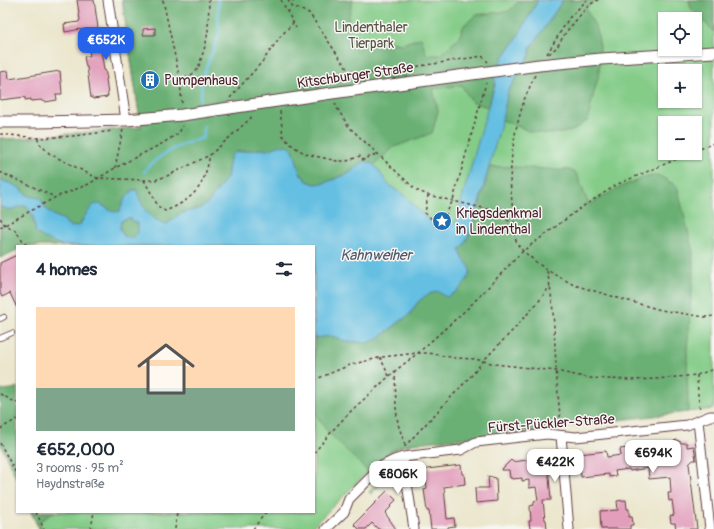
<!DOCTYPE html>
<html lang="en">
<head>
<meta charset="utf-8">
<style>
	:root { --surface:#fff; --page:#f6f6f7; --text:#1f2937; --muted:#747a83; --line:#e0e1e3; --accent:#2563eb }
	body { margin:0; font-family:Pangolin,sans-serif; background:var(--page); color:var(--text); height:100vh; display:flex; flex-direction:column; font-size:15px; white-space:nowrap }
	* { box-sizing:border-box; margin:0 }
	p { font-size:13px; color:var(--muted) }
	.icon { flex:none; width:22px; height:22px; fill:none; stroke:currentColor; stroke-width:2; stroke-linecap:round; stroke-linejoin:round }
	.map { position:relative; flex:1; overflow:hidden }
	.details { position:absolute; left:16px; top:245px; width:299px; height:268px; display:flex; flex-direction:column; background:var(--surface); border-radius:0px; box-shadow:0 1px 3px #0004 }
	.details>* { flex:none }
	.tools { position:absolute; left:658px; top:12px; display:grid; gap:8px }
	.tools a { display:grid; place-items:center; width:44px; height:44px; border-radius:0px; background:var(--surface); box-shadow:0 1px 3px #0004; font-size:20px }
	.price { position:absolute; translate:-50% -34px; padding:0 9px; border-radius:8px; background:#fff; color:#222; font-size:13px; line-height:26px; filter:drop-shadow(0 1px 2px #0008) }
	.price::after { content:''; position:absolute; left:50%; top:24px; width:12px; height:9px; margin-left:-6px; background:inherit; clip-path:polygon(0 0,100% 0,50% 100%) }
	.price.active { background:var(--accent); color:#fff }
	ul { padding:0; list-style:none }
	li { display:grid; align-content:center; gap:8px; height:212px; padding:0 20px }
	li+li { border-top:1px solid var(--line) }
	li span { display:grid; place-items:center; height:124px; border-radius:0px; color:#555 }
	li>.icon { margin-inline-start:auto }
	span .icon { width:72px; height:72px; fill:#fffc; stroke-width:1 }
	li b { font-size:17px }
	h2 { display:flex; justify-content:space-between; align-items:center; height:48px; padding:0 20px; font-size:17px }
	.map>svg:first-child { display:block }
</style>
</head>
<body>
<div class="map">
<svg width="714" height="529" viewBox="0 0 714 529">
	<rect width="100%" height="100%" fill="#f6f6f2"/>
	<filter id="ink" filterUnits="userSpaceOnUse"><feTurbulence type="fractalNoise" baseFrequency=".025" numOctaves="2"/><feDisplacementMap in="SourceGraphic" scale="8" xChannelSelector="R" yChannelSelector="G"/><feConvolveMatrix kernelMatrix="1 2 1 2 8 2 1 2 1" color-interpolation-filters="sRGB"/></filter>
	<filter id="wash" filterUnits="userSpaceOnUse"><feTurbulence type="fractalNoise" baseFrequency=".012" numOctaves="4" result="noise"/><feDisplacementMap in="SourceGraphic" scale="16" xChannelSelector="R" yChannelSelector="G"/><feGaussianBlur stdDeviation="0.9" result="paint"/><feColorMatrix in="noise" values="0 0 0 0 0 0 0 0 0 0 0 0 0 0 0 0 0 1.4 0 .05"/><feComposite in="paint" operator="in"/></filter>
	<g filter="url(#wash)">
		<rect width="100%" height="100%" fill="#ebe6cc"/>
		<path fill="#84cc88" stroke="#67765a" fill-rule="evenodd" d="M122,0H714V409L426,441L400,447L384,456L310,529H39L31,512H314V246H17V250L0,258V138L13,139L141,127ZM665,19H695V49H665ZM665,71H695V101H665ZM665,123H695V153H665Z
			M553,429V430L469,440L457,447L452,441Z
			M390,469H394L395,470L371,494L369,492L386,474L381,472L385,470Z"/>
		<path fill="#6bb074" stroke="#5a6850" d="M122,0H353L346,27L350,34L401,44L421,38L427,55H440L459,38L464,25L476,15L509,11L520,0H538L516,40L503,57L488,107L472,102L464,89L462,85L433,89L438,111L432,133L394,147L374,165L365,161L348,174L324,183L315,184L307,181L278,146L268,150L260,149L245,151H238L230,158L227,178L215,193L209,202L201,208L179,214L167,224C155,222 146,213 140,202C138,198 138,194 137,190H132C131,194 128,195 126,198C123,201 121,207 121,211L114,212L100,204L84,217L80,225L72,227L67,224L64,220L53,215L46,209L40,198L28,196C21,187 11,183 0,180V138L13,139L141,127Z
			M563,0H595L586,9L597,30L600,47L599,74L592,100L588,120L574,130L562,133L547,134L529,131L502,120L508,91L530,55V49Z
			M689,0H714V32L691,8Z
			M489,167C511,166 533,168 555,170C566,171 566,167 576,173L589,205L618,188L643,178L658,175L677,186L693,252V278L687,349L688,412L409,444C389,449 382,458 368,472L329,433L314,412V338L332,336L345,341L359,342L376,340L410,314L417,303L425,296L437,291L442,294L464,260L461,256L460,249C475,232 483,190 489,167Z
			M22,205H27L33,216L36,233L63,246H32L30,244L26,246H17V250L0,258V206C10,211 13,210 22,205Z
			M129,218L138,224V233L132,239L124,236L120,229L121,221Z
			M17,387V480L0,443V390L12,389Z
			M31,512H55L38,522L41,529H39Z"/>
		<path fill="#65bfe2" stroke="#586f86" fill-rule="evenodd" d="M538,0H563L530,49V55L508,91L502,120L476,214L469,234L464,245L460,249C462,260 464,258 469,266C474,274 461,289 454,293C452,295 448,296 446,297L437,291L425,296L417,303L410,314L376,340L367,343L359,342L345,341L332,336L314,338V246H63L44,238L36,233L33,216L27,206C14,205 15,214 0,206V180C11,183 21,187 28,196L40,198L46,209L53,215L64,220L67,224L72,227L80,225L84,217L93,205L100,204L114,212L120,211C121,207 123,201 126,198C128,195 131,194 132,190H137C141,206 149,220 167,224L179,214L201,208L209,202L215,193L227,178L230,158L233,153L260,149L268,150L278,146L288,145L293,149L300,173L307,181L315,184L324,183L348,174L365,161C368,162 372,163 374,165C380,170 383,179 389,185C394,190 401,192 406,197C417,207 439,239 455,223L488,107L496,82L494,80L503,57L516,40ZM129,218L138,224V233L132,239L124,236L120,229L121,221Z"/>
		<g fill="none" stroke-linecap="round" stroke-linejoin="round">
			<path stroke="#65bfe2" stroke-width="2.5" d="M200,101L203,76L219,35L218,0
				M144,172C157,154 183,143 203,138L204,126"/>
		</g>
		<g id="blocks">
			<path fill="#e29ebb" d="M77,0H94L104,70H105L107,79H106L108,96H107V97L93,99V98H91L87,67H86L84,56H90L87,36L82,37L81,29L65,32L64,24L79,22V21L80,20Z
				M155,28V35H143V29Z
				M8,71L9,79L60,71L62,94H56L57,100L45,102L42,101L41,100L31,101V99L25,100V97L0,100V72Z
				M154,77L155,84L147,85L146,78Z
				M17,255V308L10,293L2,297L0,293V263Z
				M677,440L682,443H687V447L694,446L696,460H693L689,464L697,529H676L675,523H671L670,516L674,515L672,500L669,501L668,493H671L670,477L649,479L648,468L630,471L629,469L615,471L616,476L609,477V474L581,477L579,454L606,451L607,457L621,455L620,449L648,446L650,464L663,463L661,448H666V445L671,444L674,441Z
				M541,456V458H546L547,466H548L551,500H543L545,520H546L547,529H530L529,521H531L530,506L534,505V501L538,500L536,487L529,488V480L522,481V478L512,479V478H510L509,470H501L511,460L513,462L534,459V457Z
				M461,465L462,474H464L465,484L444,487L447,519L454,518L455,526L448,527V529H431L429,511H427L424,489L427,488L425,471L427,470V469Z
				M488,476L496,478L497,501L476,503L475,488H489Z
				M387,491L396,500L391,505L392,506L385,513L396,529H378L372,523L366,529H359L354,524Z
				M626,500L627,509H629V516H632L633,525H630V529H601L600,511L618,510L617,501Z"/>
		</g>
	</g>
	<g filter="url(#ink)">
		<use href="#blocks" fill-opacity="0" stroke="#623d43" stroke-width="1"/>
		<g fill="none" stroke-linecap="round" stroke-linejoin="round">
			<g stroke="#623d43" stroke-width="6">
				<path id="service" d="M0,319L4,317
					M0,338L12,333"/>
			</g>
			<g stroke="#623d43" stroke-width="11">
				<path id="minor" d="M108,0L126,120
					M698,421L710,529
					M561,436L569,529
					M403,457L414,529
					M326,529L344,512L349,499L382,466L394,460L403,457L461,450L476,442L547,434L576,437L687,425L710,416H714"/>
			</g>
			<g stroke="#623d43" stroke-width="13">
				<path id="tertiary" d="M0,122H36L89,121L126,120L182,115L332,93L539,65L601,59L714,52"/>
			</g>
			<path stroke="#623d43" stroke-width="1.5" stroke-dasharray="3 3" stroke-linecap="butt" d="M163,0L180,80L182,105
				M281,0L296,28
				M288,0L291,6L309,13L352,76L414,67L482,56L488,62
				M288,13L294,0
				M547,54L569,18L587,0
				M549,54L557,47L566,32L589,5L598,0
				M535,75L524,100L516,129L512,153L510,179L515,238L518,245L523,251L536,262L547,270L574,285L625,300L661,310L705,317L714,316
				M180,80L190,76L198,69L206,43L208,30L209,0
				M230,98L262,62L280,37L293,23
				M335,103L337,108L349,127L416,190L428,195L491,210L514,224
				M280,111L283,136L289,143L296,148L306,154L337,161H347L360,156L363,160L378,153
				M0,134L38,138L73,136L113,131
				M38,138V142L50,154L97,178L144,180H155L167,176L210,155L251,118V115
				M695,151L714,143
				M115,168L123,129
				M0,172L55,197
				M144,180L158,206L165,211C179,206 195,196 202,182C206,174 208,164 210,155
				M428,195L425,213L432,219L444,218L453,200L486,83
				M0,218L5,225L15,230L27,246
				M0,227L5,225L56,197L89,184L115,168L163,143L179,133L183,125
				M547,271C554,302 554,333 556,365C557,385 559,406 561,426
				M380,357L389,376
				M395,371L396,408L398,424L405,445
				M697,375L698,394L700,411
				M314,380L350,365L382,357L418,353H429L455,358L475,359L495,364L556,371L589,378L631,380L657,379L697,375L714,369
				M0,394L17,403
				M0,429L17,419
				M0,443L17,475
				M405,447V446L472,375L483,361L515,328L539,301L550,286
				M314,453L332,431L351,411L395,371L418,353L468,308L523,251L582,207L618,184L691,153
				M36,512L44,529
				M91,529L94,512
				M175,529L177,512
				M253,529L266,512"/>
			<use href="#service" stroke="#fff" stroke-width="4.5"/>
			<use href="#minor" stroke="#fff" stroke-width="9"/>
			<use href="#tertiary" stroke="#fff" stroke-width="11"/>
		</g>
	</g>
	<defs>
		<g id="building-disc" transform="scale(1)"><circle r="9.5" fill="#1f6fb2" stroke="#f6f6f2"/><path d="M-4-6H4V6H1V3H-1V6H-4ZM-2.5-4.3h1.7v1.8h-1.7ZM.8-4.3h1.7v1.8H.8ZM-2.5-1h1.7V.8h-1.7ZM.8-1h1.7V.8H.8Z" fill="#fff"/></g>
		<g id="sight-disc" transform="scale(1)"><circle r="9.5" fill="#1f6fb2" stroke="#f6f6f2"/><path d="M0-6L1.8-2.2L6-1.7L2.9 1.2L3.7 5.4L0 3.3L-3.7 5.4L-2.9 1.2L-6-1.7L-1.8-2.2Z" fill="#fff"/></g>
	</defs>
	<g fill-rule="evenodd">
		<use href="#building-disc" x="150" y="80"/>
		<use href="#sight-disc" x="442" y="221"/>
	</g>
	<g text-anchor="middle" stroke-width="3" stroke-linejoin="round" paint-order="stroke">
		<g font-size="14" fill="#5b5347" stroke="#f6f6f2">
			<text x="371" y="32">Lindenthaler<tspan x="371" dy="16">Tierpark</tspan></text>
		</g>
		<g font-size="14" fill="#4a1f2b" stroke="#f6f6f2">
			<text transform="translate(355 75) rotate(-8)" y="5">Kitschburger Straße</text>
			<text transform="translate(551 423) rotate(-4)" y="5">Fürst-Pückler-Straße</text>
		</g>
		<g font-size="14" fill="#4a1f2b" stroke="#f6f6f2" text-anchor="start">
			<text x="164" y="85">Pumpenhaus</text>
			<text x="456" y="218">Kriegsdenkmal<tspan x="456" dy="16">in Lindenthal</tspan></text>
		</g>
		<g font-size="15" font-style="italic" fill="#53576b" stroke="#f6f6f2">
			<text x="376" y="260">Kahnweiher</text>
		</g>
	</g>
</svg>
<div class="tools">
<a><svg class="icon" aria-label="locate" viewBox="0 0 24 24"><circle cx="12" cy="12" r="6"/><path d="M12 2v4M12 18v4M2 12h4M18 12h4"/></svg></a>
<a>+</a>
<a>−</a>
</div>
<b class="price active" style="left:106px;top:61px">€652K</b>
<b class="price" style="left:653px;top:474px">€694K</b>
<b class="price" style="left:555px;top:483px">€422K</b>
<b class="price" style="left:398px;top:495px">€806K</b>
<section class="details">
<h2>4 homes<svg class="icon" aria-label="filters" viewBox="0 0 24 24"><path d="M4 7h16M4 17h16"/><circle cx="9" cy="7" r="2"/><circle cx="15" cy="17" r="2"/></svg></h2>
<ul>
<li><span style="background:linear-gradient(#ffd9b3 65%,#7fa58c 0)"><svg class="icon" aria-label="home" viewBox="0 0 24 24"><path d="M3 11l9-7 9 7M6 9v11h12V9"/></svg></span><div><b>€652,000</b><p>3 rooms · 95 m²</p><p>Haydnstraße</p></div></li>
</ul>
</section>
</div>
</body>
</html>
